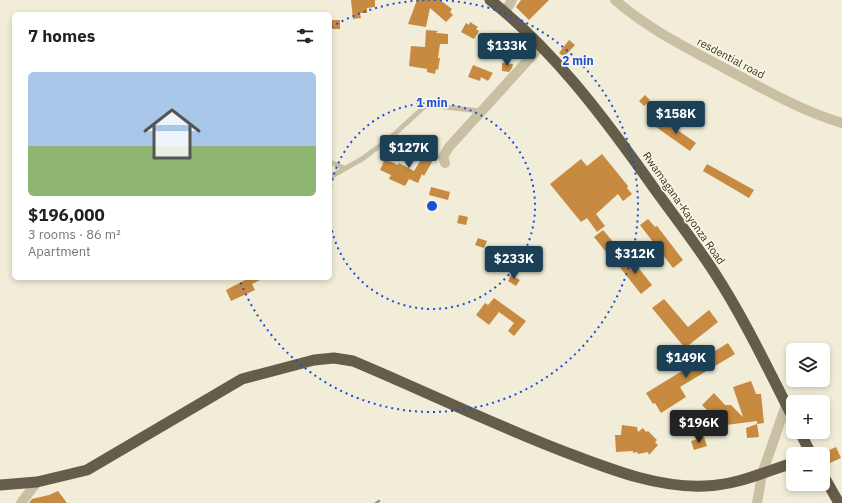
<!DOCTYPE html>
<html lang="en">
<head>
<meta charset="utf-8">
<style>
	:root { --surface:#fff; --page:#f6f6f6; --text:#202124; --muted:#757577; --accent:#1b4056 }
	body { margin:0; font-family:"IBM Plex Sans",sans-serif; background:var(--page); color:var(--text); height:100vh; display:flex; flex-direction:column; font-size:15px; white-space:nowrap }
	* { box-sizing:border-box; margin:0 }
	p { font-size:13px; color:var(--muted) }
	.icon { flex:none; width:22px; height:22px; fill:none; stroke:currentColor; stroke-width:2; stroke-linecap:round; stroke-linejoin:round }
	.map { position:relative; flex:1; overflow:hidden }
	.drawer { position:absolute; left:12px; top:12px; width:320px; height:268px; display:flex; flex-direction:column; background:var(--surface); border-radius:6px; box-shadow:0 2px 6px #0003 }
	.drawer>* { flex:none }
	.fabs { position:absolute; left:786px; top:343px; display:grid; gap:8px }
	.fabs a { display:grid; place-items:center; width:44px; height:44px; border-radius:6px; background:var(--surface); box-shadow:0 2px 6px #0003; font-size:20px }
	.price { position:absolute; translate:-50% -34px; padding:0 9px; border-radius:4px; background:var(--accent); color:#fff; font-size:13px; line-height:26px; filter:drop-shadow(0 1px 2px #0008) }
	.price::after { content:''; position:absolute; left:50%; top:24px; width:12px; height:9px; margin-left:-6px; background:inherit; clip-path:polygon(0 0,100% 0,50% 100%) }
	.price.active { background:#222; color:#fff }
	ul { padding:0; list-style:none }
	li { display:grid; align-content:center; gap:8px; height:212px; padding:0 16px }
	li span { display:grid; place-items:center; height:124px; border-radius:6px; color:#555 }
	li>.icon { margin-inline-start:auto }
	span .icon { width:72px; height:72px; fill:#fffc; stroke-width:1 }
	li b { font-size:17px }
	h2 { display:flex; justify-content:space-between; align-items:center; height:48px; padding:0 16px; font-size:17px }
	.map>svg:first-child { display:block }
</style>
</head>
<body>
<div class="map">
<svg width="842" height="503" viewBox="0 0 842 503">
	<rect width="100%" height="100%" fill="#f1edd8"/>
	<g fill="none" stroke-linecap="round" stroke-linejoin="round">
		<path stroke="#779bae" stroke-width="2.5" d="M376,503L379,501"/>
	</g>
	<path fill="#c78a40" d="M351,0H375V7L367,8V13H360L361,18L353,19Z
		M417,0H440L452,9L450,12L453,15L446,22L430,8L426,27L408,24Z
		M521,0H549L529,20L516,7Z
		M330,20H340V29H330Z
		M470,22L478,27L476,29L479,31L474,39L461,32L466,23L469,25Z
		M426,30L438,31L436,33L448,34V44H440L438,58H440L438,70L436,69L435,74L427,72V69L409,66L411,46L425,47Z
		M569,40L575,45L564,57L559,53Z
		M502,63L513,64L512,68L509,72L502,71Z
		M473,65L493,73L488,81L481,77L480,81L468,77Z
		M645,95L650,100L644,106L639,101Z
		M662,119L696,143L690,151L656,127Z
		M428,148L437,153L424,176L422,174L418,183L409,179L405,186L389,179L391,175L380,170L385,159L398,165L399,163L414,171Z
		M602,154L628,186L627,188L632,194L623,201L618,194L596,214L605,226L597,232L587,218L581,222L550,184L581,159L587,166Z
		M707,164L754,190L749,198L703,171Z
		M431,187L450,192L448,200L429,195Z
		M459,215L468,217L466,225L457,223Z
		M648,219L655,227L657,226L683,260L673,268L640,225Z
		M603,230L615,244L606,252L594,237Z
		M478,238L487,241L484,248L475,245Z
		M629,256L652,285L641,294L618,265Z
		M511,275L520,280L516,286L508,281Z
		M249,278H264L252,284L255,290L231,301L226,290Z
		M494,298L526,321L514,336L508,331L514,323L499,312L489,325L476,315L485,303L488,305Z
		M664,299L688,327L709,310L718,322L685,348L652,308Z
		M728,343L735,354L680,387L686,397L661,413L655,403L653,404L646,393Z
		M751,381L756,394H761L764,423L757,424L759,437L747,438L746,428L757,424V421L718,426L716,415L696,424L693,415L707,410L702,405L714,393L725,405H731L743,417L733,387Z
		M622,425L637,427L638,432L643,428L646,432L648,431L657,440L655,442L658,445L649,455L648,452L638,454L637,452L633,453V451L616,452L615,435H621Z
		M704,437L707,446L694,450L691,441Z
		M836,447L841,458L830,463L825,452Z
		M58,491L67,503H29L32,499L49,495Z"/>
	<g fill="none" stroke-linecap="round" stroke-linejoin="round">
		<path stroke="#c9c0a4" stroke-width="5" d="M330,162L344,168
			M330,177L362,159L389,139L424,107L436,106L481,111"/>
		<path stroke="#c9c0a4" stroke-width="10" d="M615,0C648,29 689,49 726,69C764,89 801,111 842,123
			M505,12L512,0
			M445,163L443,157L449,147L540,47
			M21,503L37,482
			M757,503L762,474L786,405"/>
		<path stroke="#665c4a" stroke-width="11" d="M490,0C551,48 599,111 644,174C667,207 692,238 714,272C744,318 768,369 793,418
			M800,432L811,454
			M823,475L839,503
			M0,485L37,482L87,470L242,379L314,360L334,358L353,361C427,392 498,427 573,455C615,471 660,488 705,486C737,485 764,472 793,463"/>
	</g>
	<g fill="none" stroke="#1d4ed8" stroke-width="2" stroke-dasharray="2 4">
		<path d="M330 192A103 103 0 1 1 330 220"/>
		<path d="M331 27A206 206 0 0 1 430 0M434 0A206 206 0 1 1 239 278"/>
	</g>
	<g text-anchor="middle" stroke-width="3.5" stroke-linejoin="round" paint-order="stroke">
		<g font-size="11" fill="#342f26" stroke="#f9f6e4">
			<text transform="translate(731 58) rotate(28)" y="4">resdential road</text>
			<text transform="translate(684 208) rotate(55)" y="4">Rwamagana-Kayonza Road</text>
		</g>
	</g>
	<circle cx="432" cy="206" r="6" fill="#1d4ed8" stroke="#f9f6e4" stroke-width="2"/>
	<g font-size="12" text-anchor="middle" font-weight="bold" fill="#1d4ed8" stroke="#f9f6e4" stroke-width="3.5" stroke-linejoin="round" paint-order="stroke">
		<text x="578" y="65">2 min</text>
		<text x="432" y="107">1 min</text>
	</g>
</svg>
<div class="fabs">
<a><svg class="icon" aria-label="layers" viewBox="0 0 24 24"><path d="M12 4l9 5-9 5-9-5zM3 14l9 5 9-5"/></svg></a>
<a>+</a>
<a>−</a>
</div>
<b class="price" style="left:507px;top:67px">$133K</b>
<b class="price" style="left:676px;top:135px">$158K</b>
<b class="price" style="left:409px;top:169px">$127K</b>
<b class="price" style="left:635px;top:275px">$312K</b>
<b class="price" style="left:514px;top:280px">$233K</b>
<b class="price" style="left:686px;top:379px">$149K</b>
<b class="price active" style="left:699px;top:444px">$196K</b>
<section class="drawer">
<h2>7 homes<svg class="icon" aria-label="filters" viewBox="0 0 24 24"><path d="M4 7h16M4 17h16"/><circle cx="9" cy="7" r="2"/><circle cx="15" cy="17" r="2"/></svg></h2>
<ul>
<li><span style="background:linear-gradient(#a9c7e8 60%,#8fb573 0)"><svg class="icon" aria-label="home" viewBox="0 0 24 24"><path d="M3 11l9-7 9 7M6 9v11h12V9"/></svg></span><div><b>$196,000</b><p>3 rooms · 86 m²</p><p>Apartment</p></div></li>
</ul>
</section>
</div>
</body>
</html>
